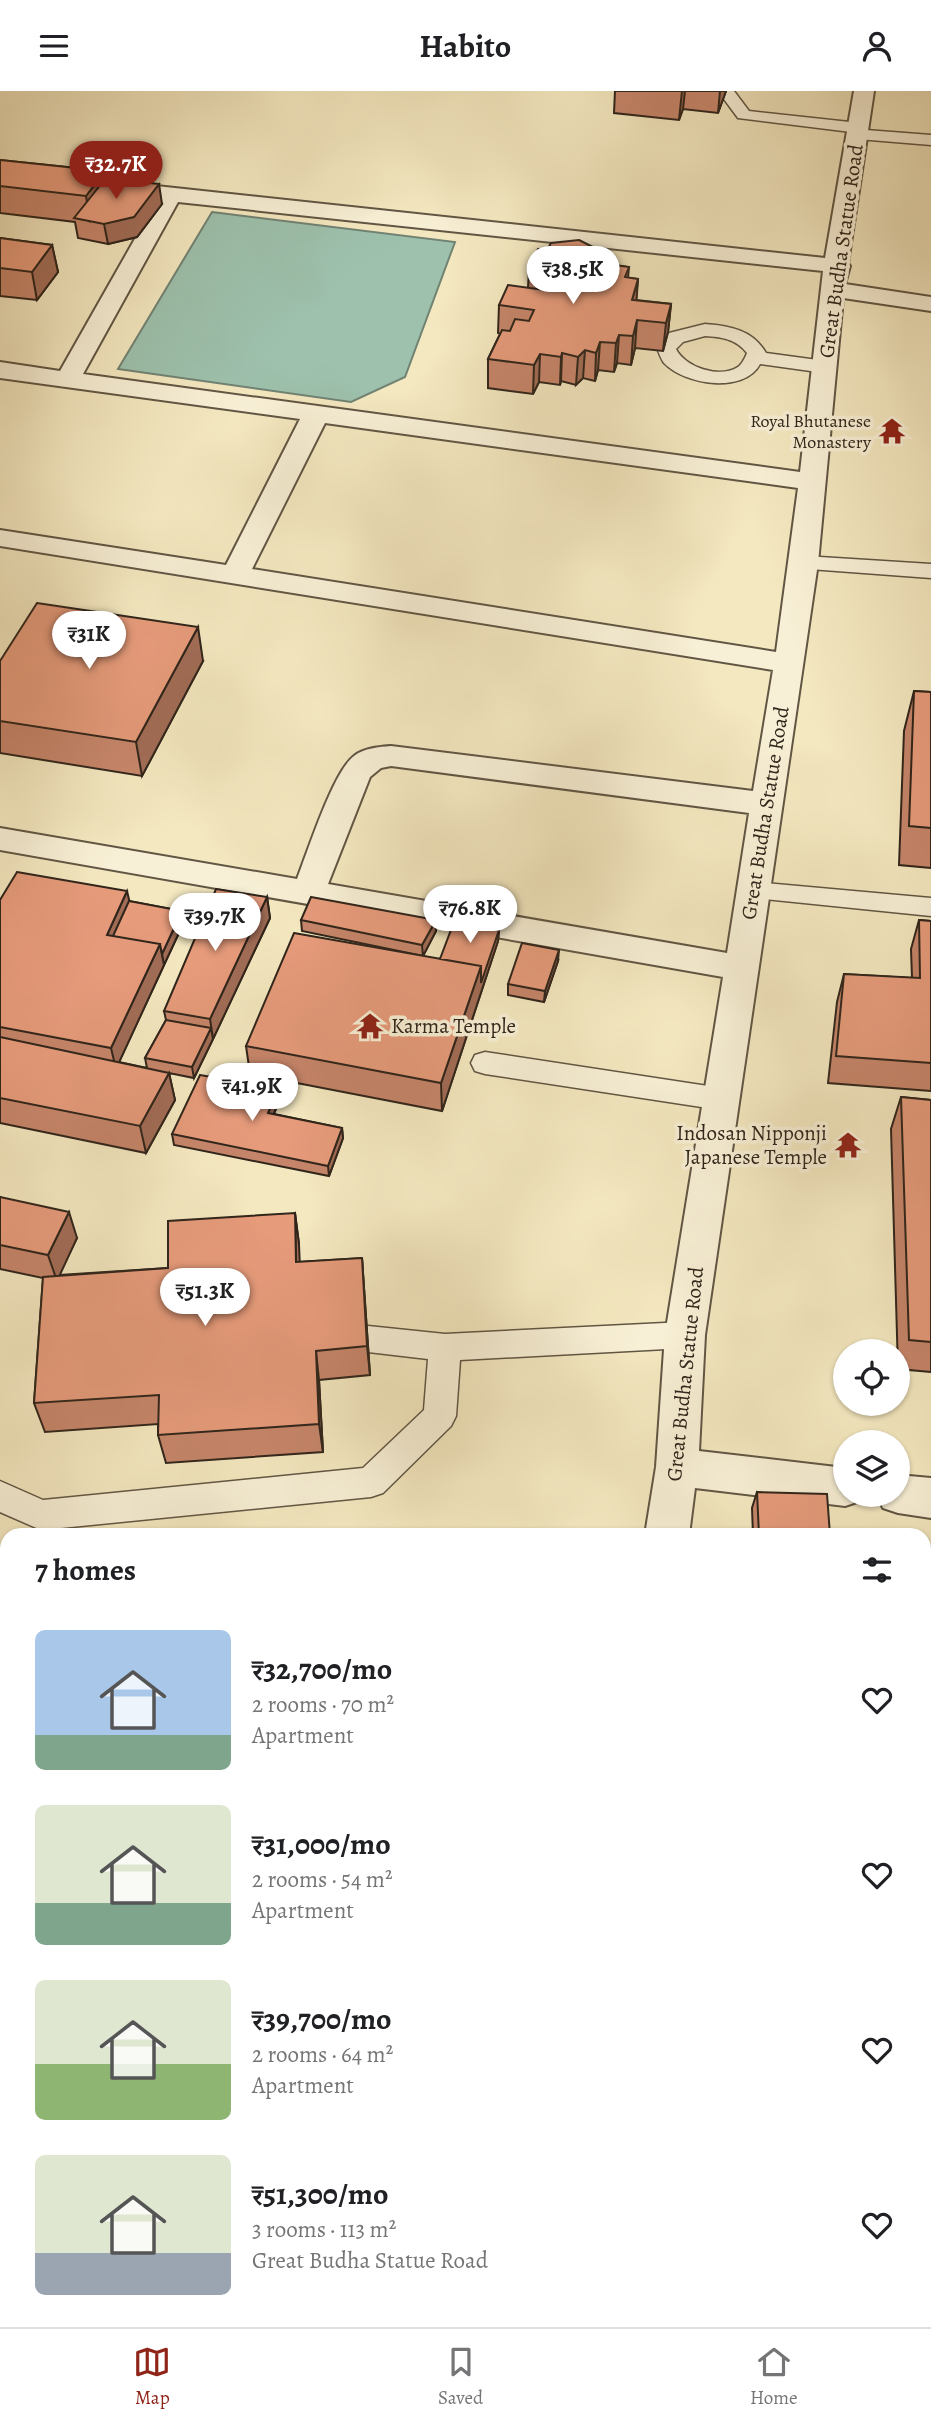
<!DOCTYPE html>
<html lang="en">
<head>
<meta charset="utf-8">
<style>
	:root { --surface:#fff; --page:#f2f2f2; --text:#202124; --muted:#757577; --line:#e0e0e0; --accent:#8f2418 }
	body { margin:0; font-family:Alegreya,serif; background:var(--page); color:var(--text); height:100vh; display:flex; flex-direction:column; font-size:26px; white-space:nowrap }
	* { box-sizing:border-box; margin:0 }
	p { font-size:23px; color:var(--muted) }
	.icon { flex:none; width:38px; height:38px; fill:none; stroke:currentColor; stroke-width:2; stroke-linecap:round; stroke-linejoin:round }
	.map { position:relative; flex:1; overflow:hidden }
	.sheet { position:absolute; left:0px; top:1437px; width:931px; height:800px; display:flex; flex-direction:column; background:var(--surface); border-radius:21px 21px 0 0; box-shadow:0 2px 5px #0004 }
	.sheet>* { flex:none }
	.fabs { position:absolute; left:833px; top:1248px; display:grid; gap:14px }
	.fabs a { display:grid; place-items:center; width:77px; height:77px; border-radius:50%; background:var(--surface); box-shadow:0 2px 5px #0004; font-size:35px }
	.price { position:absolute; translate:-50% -60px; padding:0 16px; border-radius:24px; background:#fff; color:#222; font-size:23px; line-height:46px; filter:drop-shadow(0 2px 4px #0008) }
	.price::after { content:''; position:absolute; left:50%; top:42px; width:21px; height:16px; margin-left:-10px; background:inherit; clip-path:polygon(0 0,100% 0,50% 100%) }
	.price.selected { background:var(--accent); color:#fff }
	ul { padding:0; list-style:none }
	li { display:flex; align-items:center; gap:21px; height:175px; padding:0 35px }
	li span { display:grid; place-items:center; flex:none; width:196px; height:140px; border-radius:10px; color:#555 }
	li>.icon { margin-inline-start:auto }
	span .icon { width:84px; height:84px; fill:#fffc; stroke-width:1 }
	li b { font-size:30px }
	h2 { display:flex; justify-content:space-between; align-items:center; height:84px; padding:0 35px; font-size:30px }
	header { display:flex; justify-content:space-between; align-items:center; height:91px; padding:0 35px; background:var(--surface); font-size:32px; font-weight:700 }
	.dock { display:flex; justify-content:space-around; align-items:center; height:98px; border-top:2px solid var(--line); background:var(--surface); font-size:19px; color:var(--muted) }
	.dock a { display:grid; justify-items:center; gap:4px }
	.dock .selected { color:var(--accent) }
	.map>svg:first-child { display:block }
</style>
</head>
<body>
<header><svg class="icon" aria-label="menu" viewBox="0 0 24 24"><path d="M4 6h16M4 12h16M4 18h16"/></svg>Habito<svg class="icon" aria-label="person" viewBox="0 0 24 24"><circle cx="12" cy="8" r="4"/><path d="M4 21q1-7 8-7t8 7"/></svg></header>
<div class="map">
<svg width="931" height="2236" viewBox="0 0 931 2236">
	<rect width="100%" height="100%" fill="#f4e8c0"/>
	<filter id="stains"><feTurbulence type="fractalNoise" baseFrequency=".00286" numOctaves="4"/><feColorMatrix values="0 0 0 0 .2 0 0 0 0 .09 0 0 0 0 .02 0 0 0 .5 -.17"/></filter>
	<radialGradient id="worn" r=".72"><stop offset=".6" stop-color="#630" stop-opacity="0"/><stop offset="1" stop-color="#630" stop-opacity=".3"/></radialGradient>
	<path fill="#b8c695" stroke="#747658" stroke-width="2" d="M0,1660H7V2230H602L601,2236H0Z"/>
	<path fill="#9dc1ad" stroke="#718373" stroke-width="2" d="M212,121L455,151L405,286L351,311L118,278Z"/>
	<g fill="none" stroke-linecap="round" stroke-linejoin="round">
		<g stroke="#615644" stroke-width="3">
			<path id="lane" d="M718,0H734L749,20L859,32L865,34L866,39L931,44V54L858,48L852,47L851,41L738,27Z
				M705,233C730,235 753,239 766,262L825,270L835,276L825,282L760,273C744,303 685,294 664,272C661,268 659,262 657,257L669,242ZM705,245C722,246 736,248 747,262C745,267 742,273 738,276C719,288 685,276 676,258L683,251Z
				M804,465L931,473V487L796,477L793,472L796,467Z
				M754,791L931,807V825L745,806L741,800L745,794Z
				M485,961L721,997L731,1000L735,1008L731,1016L721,1019L485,983L475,980L471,972L475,964Z
				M685,1231L696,1235L701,1244L696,1253L685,1257L460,1269L456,1325L451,1335L383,1402L371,1406L41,1439L0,1421V1390L43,1409L363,1377L424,1319L428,1268L368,1261L357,1257L352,1248L357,1239L368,1235L445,1243Z"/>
		</g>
		<g stroke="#615644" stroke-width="4">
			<path id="street" d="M854,0H874L848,172L850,175L845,193L931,206V220L843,207L818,472L705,1244L699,1360L845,1377V1404H863L860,1410L845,1415L695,1397L689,1444H645L656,1376L665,1244L723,886L0,759V737L297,788C308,760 333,681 354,665C364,657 379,656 391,655L753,700L773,579L0,455V439L226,474L300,328L0,287V271L60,280L157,109L102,102L99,97L102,92L110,90L825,167ZM178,111L823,180L800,381L83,283ZM325,332L798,397L776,561L252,478ZM391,675L749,722L727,862L328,793L370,686L381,677Z
				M898,1384L931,1387V1427L898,1422L883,1417L877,1404H898Z
				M0,1526L7,1527V1571L0,1570Z
				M610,2230H666L665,2236H609Z"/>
		</g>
		<path stroke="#30251b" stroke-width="5" stroke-dasharray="7 4.5" stroke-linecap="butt" d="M0,1874H7"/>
		<use href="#lane" fill="#f8f0d6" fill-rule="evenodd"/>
		<use href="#street" fill="#f8f0d6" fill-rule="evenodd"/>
	</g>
	<path fill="#c6856a" stroke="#30251b" stroke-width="2" d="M615,0H726L718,22L683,18L679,29L614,22Z
		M0,69L105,80L106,87L162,113L137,146L108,153L78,147L75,131L0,122Z
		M0,147L52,154L58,181L37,209L0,205Z
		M593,156L592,166L597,169L615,171V174L629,176L628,187L638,188L636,209L671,213L668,241L663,260L635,257L631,274L617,272L614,281L598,279L595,290L583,287L576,294L561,290L560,294L539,291L533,303L488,297V268L500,243L498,242L499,214L528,197L529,178L547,159Z
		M0,570H203L142,685L0,662Z
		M914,600L931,601V777L899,774L904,640Z
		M267,806L270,827L213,948L194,987L169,982L175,1009L146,1062L0,1032V809L129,810L182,820L184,831L119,971L147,977L145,967L166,929L164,920Z
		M301,829H436V840L423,865L302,840Z
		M919,829L931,830V1000L828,992L837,911L844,883L912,887L911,858Z
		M499,839L498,850L442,1020L250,983L246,955L440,868Z
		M558,870L544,911L508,904V893Z
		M247,1000L276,1004L277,1015L274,1023L342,1037L343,1047L329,1085L174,1054L172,1043Z
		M901,1006L931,1009V1281L898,1278L891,1038Z
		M0,1106L77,1147L59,1184L168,1177L295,1122L299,1153V1171L362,1167L370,1284L319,1289L323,1361L166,1372L158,1344V1333L45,1341L34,1312L43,1187L0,1178Z
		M757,1401L830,1444H753L752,1417Z"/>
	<path fill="#a16c56" stroke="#30251b" stroke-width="2" d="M682,0H685L683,18L679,29Z
		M720,0H726L718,22Z
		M105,80L109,108L90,130L86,105Z
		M159,93L162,113L137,146L108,153L104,133Z
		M52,154L58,181L37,209L32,181Z
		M638,188L636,216L632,209Z
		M671,213L668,241L663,260L666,232Z
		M637,229L635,257L631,274L633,245Z
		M619,244L617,272L614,281L616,252Z
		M600,251L598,279L595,290L596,262Z
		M585,259L583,287L576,294L578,266Z
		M562,262L561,290L560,294L561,266Z
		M540,263L539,291L533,303L534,274Z
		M198,536L203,570L142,685L136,651Z
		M127,800L132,821L116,855L107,844Z
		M267,806L270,827L213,948L210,928Z
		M182,820L184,831L164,874L162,863Z
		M436,829V840L423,865L422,854Z
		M499,839L498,850L442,1020L441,992L481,875Z
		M160,853L164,874L116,978L111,957Z
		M559,859L558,870L544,911L545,900Z
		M211,937L213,948L194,987L192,976Z
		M169,982L175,1009L146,1062L140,1035Z
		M276,1004L277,1015L270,1032L268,1022Z
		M342,1037L343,1047L329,1085L328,1075Z
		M69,1121L77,1147L57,1190L48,1164Z
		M295,1122L299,1153L301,1202L296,1171Z
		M362,1167L364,1197L370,1284L367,1255Z
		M316,1260L319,1289L323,1361L319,1333Z"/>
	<path fill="#e69b7b" stroke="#30251b" stroke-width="2" d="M0,69L105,80L86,105L0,95Z
		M106,87L159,93L134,126L104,133L74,127Z
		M0,147L52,154L32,181L0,177Z
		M579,149L593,156L590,166H597L596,169L615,171L614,174L629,176L625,186L638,188L632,209L671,213L666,232L637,229L633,245L619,244L616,252L600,251L596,262L585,259L578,266L562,262L561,266L540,263L534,274L488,268L502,239L510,240L515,228L529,230L534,219L499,214L508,194L544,199L547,192L533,191L539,179L529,178L538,158L547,159L551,152Z
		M37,512L198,536L136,651L0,630V570Z
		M914,600L931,601V737L909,735Z
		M17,781L127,800L107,844L160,853L111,957L0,936V809Z
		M216,798L267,806L210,928L164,920Z
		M311,806L436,829L422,854L301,829Z
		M129,810L182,820L162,863L160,853L113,845Z
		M919,829L931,830V972L836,965L844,883L920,887Z
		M454,831L499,839L481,892V875L440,868Z
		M294,842L481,875L441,992L246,955Z
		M522,852L559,859L545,900L508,893Z
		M166,929L211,937L192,976L145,967Z
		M0,946L169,982L140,1035L0,1007Z
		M200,984L246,992L243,999L276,1004L268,1022L342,1037L328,1075L172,1043Z
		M901,1006L931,1009V1251L909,1249Z
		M0,1106L69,1121L48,1164L0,1154Z
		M295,1122L296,1171L362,1167L367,1255L316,1260L319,1333L158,1344L159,1304L34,1312L43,1186L168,1177V1130Z
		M757,1401L827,1403L830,1444H759Z"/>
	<defs>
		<g id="temple-bare" transform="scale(2.1)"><path d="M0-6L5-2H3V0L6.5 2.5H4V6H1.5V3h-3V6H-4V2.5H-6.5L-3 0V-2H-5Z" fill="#8f2418" stroke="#f8f0d6" stroke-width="2.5" paint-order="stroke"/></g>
	</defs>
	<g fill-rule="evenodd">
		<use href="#temple-bare" x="892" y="340"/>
		<use href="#temple-bare" x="370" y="935"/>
		<use href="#temple-bare" x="848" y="1054"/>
	</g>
	<g text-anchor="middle" stroke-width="7" stroke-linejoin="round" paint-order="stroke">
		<g font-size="18" fill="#30251b" stroke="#f8f0d6" text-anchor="end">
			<text x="871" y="336">Royal Bhutanese<tspan x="871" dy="21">Monastery</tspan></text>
		</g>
		<g font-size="21" fill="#30251b" stroke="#f8f0d6">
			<text transform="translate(841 160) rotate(-82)" y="7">Great Budha Statue Road</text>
			<text transform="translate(765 722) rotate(-81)" y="7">Great Budha Statue Road</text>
			<text transform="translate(685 1283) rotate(-84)" y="7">Great Budha Statue Road</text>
		</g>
		<g font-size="21" fill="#30251b" stroke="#f8f0d6" text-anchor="start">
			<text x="391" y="942">Karma Temple</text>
			<text x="827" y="1049" text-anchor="end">Indosan Nipponji<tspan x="827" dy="24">Japanese Temple</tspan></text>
		</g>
	</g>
	<rect width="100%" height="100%" filter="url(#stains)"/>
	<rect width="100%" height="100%" fill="url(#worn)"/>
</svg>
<div class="fabs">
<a><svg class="icon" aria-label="locate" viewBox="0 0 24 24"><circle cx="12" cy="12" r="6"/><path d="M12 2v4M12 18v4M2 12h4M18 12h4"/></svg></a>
<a><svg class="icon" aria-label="layers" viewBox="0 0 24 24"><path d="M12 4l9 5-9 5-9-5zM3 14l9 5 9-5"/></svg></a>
</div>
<b class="price selected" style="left:116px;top:110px">₹32.7K</b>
<b class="price" style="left:573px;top:215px">₹38.5K</b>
<b class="price" style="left:89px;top:580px">₹31K</b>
<b class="price" style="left:470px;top:854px">₹76.8K</b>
<b class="price" style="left:215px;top:862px">₹39.7K</b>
<b class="price" style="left:252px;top:1032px">₹41.9K</b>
<b class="price" style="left:205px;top:1237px">₹51.3K</b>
<section class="sheet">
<h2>7 homes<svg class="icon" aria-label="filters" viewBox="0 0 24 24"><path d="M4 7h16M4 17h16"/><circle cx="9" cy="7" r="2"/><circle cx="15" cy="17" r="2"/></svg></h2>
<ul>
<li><span style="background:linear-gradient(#a9c7e8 75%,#7fa58c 0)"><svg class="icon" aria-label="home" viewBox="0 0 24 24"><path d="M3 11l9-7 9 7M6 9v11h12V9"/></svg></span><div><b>₹32,700/mo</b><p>2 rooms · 70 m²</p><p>Apartment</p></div><svg class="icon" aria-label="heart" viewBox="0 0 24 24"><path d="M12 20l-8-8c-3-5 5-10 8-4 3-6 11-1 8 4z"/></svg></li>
<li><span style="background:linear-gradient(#dfe7d0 70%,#7fa58c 0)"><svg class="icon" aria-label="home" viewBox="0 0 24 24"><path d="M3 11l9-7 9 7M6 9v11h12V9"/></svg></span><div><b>₹31,000/mo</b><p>2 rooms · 54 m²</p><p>Apartment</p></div><svg class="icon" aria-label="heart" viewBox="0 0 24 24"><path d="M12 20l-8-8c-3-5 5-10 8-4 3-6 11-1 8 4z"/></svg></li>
<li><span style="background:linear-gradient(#dfe7d0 60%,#8fb573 0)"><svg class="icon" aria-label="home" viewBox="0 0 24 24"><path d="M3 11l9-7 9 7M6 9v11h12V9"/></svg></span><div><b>₹39,700/mo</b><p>2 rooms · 64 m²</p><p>Apartment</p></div><svg class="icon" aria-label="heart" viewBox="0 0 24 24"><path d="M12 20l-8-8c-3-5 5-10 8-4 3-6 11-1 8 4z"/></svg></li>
<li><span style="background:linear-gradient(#dfe7d0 70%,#9aa5b1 0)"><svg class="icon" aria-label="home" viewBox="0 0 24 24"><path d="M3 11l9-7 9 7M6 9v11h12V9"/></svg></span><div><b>₹51,300/mo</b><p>3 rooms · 113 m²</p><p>Great Budha Statue Road</p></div><svg class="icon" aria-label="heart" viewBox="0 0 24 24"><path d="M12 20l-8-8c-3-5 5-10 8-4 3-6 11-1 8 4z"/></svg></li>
</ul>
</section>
</div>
<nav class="dock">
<a class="selected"><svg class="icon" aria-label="map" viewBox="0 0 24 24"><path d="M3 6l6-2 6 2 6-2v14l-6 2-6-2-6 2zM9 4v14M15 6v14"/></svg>Map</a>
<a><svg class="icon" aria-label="saved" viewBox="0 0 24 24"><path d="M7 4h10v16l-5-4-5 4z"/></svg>Saved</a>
<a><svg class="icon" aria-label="home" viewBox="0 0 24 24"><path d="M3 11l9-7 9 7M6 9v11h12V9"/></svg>Home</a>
</nav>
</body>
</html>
